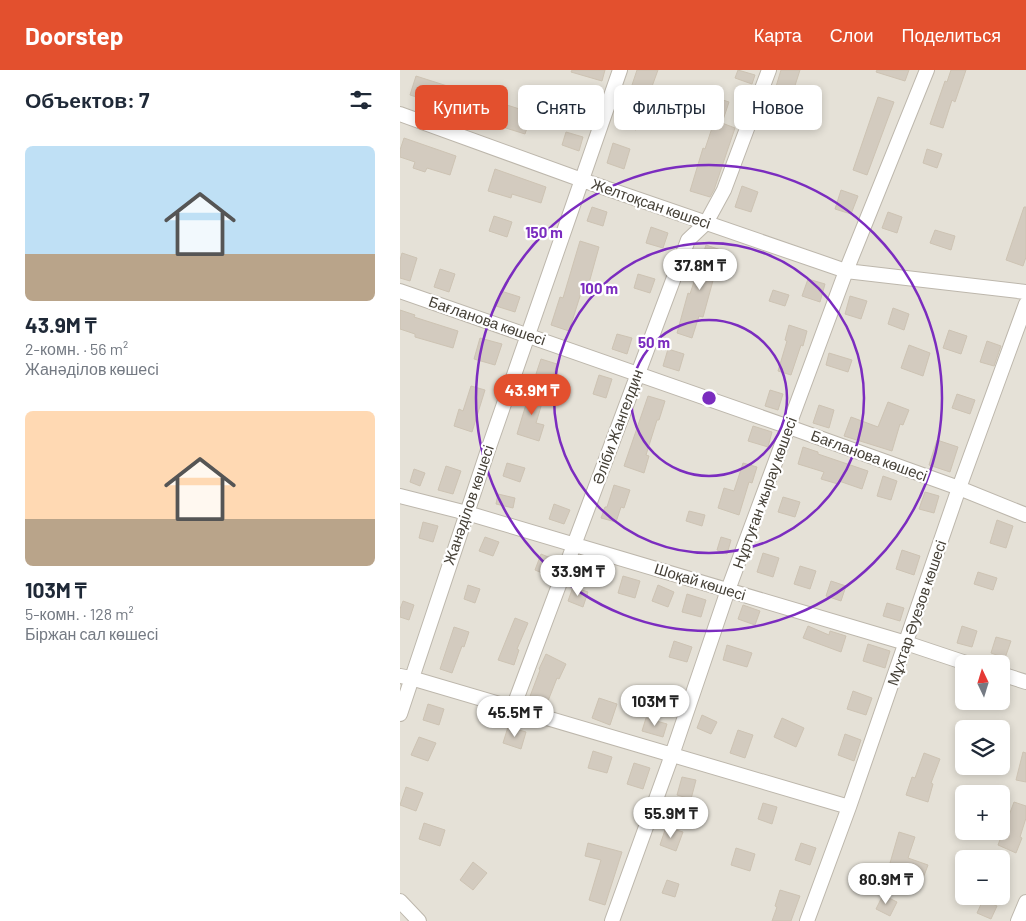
<!DOCTYPE html>
<html lang="ru">
<head>
<meta charset="utf-8">
<style>
	:root { --surface:#fff; --page:#f6f6f7; --text:#1f2937; --muted:#747a83; --accent:#e3502e }
	body { margin:0; font-family:Barlow,sans-serif; background:var(--page); color:var(--text); height:100vh; display:flex; flex-direction:column; font-size:19px; white-space:nowrap }
	* { box-sizing:border-box; margin:0 }
	p { font-size:16px; color:var(--muted) }
	.icon { flex:none; width:28px; height:28px; fill:none; stroke:currentColor; stroke-width:2; stroke-linecap:round; stroke-linejoin:round }
	.map { position:relative; flex:1; overflow:hidden }
	.sheet { display:flex; flex-direction:column; background:var(--surface); width:400px }
	.sheet>* { flex:none }
	.hud { position:absolute; left:15px; top:15px; width:475px; height:45px; display:flex; gap:10px }
	.needle { width:32px; rotate:356deg }
	.controls { position:absolute; left:555px; top:585px; display:grid; gap:10px }
	.controls a { display:grid; place-items:center; width:55px; height:55px; border-radius:8px; background:var(--surface); box-shadow:0 2px 8px #0003; font-size:25px }
	.price { position:absolute; translate:-50% -42px; padding:0 11px; border-radius:18px; background:#fff; color:#222; font-size:16px; line-height:32px; filter:drop-shadow(0 1px 2px #0008) }
	.price::after { content:''; position:absolute; left:50%; top:30px; width:15px; height:11px; margin-left:-8px; background:inherit; clip-path:polygon(0 0,100% 0,50% 100%) }
	.price.active { background:var(--accent); color:#fff }
	ul { padding:0; list-style:none }
	li { display:grid; align-content:center; gap:10px; height:265px; padding:0 25px }
	li span { display:grid; place-items:center; height:155px; border-radius:8px; color:#555 }
	li>.icon { margin-inline-start:auto }
	span .icon { width:90px; height:90px; fill:#fffc; stroke-width:1 }
	li b { font-size:21px }
	h2 { display:flex; justify-content:space-between; align-items:center; height:60px; padding:0 25px; font-size:21px }
	.chip { padding:0 18px; border-radius:8px; background:var(--surface); box-shadow:0 2px 8px #0003; font-size:18px; line-height:45px }
	.chip.active { background:var(--accent); color:#fff }
	header { display:flex; align-items:center; gap:30px; box-sizing:border-box; height:70px; padding:0 25px; background:var(--accent); color:#fff }
	header strong { font-size:24px }
	nav { display:flex; gap:28px; margin-inline-start:auto; font-size:18px }
	main { display:flex; flex:1; min-height:0 }
	.map>svg:first-child { display:block }
</style>
</head>
<body>
<header>
<strong>Doorstep</strong>
<nav><a>Карта</a><a>Слои</a><a>Поделиться</a></nav>
</header>
<main>
<section class="sheet">
<h2>Объектов: 7<svg class="icon" aria-label="filters" viewBox="0 0 24 24"><path d="M4 7h16M4 17h16"/><circle cx="9" cy="7" r="2"/><circle cx="15" cy="17" r="2"/></svg></h2>
<ul>
<li><span style="background:linear-gradient(#bfe0f5 70%,#b9a48a 0)"><svg class="icon" aria-label="home" viewBox="0 0 24 24"><path d="M3 11l9-7 9 7M6 9v11h12V9"/></svg></span><div><b>43.9M ₸</b><p>2-комн. · 56 m²</p><p>Жанәділов көшесі</p></div></li>
<li><span style="background:linear-gradient(#ffd9b3 70%,#b9a48a 0)"><svg class="icon" aria-label="home" viewBox="0 0 24 24"><path d="M3 11l9-7 9 7M6 9v11h12V9"/></svg></span><div><b>103M ₸</b><p>5-комн. · 128 m²</p><p>Біржан сал көшесі</p></div></li>
</ul>
</section>
<div class="map">
<svg width="626" height="851" viewBox="0 0 626 851">
	<rect width="100%" height="100%" fill="#f2efe8"/>
	<path fill="#e5e1d7" fill-rule="evenodd" d="M0,0H626V851H0ZM564,594H601V631H564ZM564,659H601V696H564ZM564,724H601V761H564ZM564,789H601V826H564Z"/>
	<path fill="#d3cbbf" stroke="#cdc3b3" d="M172,0H205L202,11L171,2Z
		M237,0H258L236,60L219,54Z
		M338,0L355,5L352,14L335,8Z
		M381,0H400L382,56L366,50Z
		M477,0H509L505,11L476,2Z
		M551,0H566L555,32L552,30L543,58L530,54L545,11L547,12Z
		M16,6L132,43L125,64L77,49L78,46L10,25Z
		M176,21L197,27L192,44L171,38Z
		M478,27L494,32L467,105L453,100Z
		M317,28L329,32L322,53L335,58L314,120L310,127L290,121L303,78L305,79L316,46L311,44Z
		M166,62L183,67L179,81L162,75Z
		M4,68L56,86L50,105L27,98L25,102L13,98L15,92L0,87V80Z
		M213,73L230,79L224,99L207,93Z
		M527,79L542,84L537,98L523,93Z
		M95,99L146,117L141,133L112,124L111,128L88,121Z
		M342,116L358,122L351,142L335,137Z
		M441,120L458,126L451,144L435,139Z
		M192,137L207,142L203,156L187,151Z
		M624,137H626V187L623,196L606,190Z
		M488,142L502,147L497,163L482,158Z
		M94,146L112,152L107,167L89,161Z
		M251,157L268,163L263,178L246,173Z
		M535,160L555,166L551,180L530,173Z
		M180,171L199,177L186,224L181,223L169,261L151,255L160,227L163,228Z
		M306,175L324,181L319,197L317,196L303,247L299,246L292,268L277,263L288,223L290,224Z
		M2,183L17,188L10,211L0,208V190Z
		M40,199L55,204L49,222L34,217Z
		M238,204L255,209L250,223L234,218Z
		M408,209L425,214L420,232L402,226Z
		M373,220L389,225L385,236L369,231Z
		M101,221L120,227L115,242L96,236Z
		M450,226L467,231L461,249L445,244Z
		M493,238L509,244L504,260L488,254Z
		M0,240L15,245L14,247L58,261L53,278L15,267V264L0,259Z
		M389,255L407,261L403,276L401,275L391,305L378,301L387,271L385,270Z
		M549,260L567,266L561,284L543,278Z
		M217,264L232,268L227,284L212,279Z
		M80,268L102,274L95,295L74,289Z
		M587,271L601,276L594,296L580,292Z
		M509,275L530,283L523,306L501,298Z
		M268,279L284,284L279,301L263,296Z
		M429,283L452,290L448,302L426,295Z
		M141,289L157,294L152,309L136,304Z
		M199,305L212,309L206,328L193,324Z
		M71,316L85,320L72,362L54,356L59,339L63,341Z
		M131,318L145,323L136,353L144,355L139,371L117,364Z
		M370,320L383,324L378,340L365,336Z
		M557,324L575,330L570,344L552,338Z
		M248,326L265,331L259,350H257L246,385L249,386L244,403L224,396Z
		M488,332L509,340L503,355L500,354L492,381L444,366L451,347L478,357Z
		M419,335L434,340L429,358L413,353Z
		M353,356L372,362L368,377L348,371Z
		M537,370L558,377L550,402L529,395Z
		M403,377L418,382V384L468,401L462,419L439,411L438,414L421,409L424,402L398,394Z
		M107,393L125,398L120,412L103,406Z
		M343,393L357,397L352,413L349,412L339,445L318,438L324,418L334,421Z
		M46,396L61,401L53,424L38,420Z
		M14,399L25,403L20,416L10,412Z
		M483,406L497,411L491,430L477,426Z
		M214,415L230,420L224,438L221,437L216,452L201,448L205,437H207Z
		M525,422L539,426L534,443L519,439Z
		M98,424L115,428L113,438L96,434Z
		M383,427L400,432L395,447L378,442Z
		M154,434L170,440L164,454L149,449Z
		M289,441L305,445L302,456L286,451Z
		M597,450L613,456L606,478L590,473Z
		M23,452L38,456L33,472L19,468Z
		M85,467L99,472L93,486L79,481Z
		M321,467L331,470L327,484L317,480Z
		M502,480L520,486L514,505L496,499Z
		M363,483L379,488L373,507L357,502Z
		M141,484L153,489L147,505L135,500Z
		M400,496L416,501L410,519L394,514Z
		M578,502L597,508L593,520L574,514Z
		M223,506L240,511L235,528L218,523Z
		M431,511L446,516L441,531L426,526Z
		M68,515L80,519L75,533L64,529Z
		M258,515L274,522L268,537L252,531Z
		M173,517L188,522L183,537L168,531Z
		M287,524L306,530L301,547L282,542Z
		M3,531L14,535L9,550L0,547V539Z
		M487,533L504,538L500,551L483,546Z
		M343,535L360,541L355,555L338,549Z
		M115,548L128,553L117,579L119,580L114,595L98,590Z
		M408,556L429,565L430,561L446,566L441,582L403,568Z
		M562,556L577,561L572,577L557,573Z
		M54,557L69,562L64,577L62,576L52,603L40,599Z
		M596,567L611,571L605,588L591,583Z
		M274,571L292,577L287,592L269,587Z
		M468,574L490,581L485,598L463,591Z
		M327,575L352,583L347,597L323,590Z
		M146,584L166,594L159,609L157,608L146,636L129,629L140,600L139,599Z
		M453,621L472,628L466,645L447,639Z
		M199,628L217,634L210,655L192,648Z
		M28,634L44,639L39,655L23,650Z
		M302,645L317,652L311,664L297,658Z
		M246,648L267,654L263,667L242,661Z
		M382,648L404,658L396,677L374,667Z
		M108,657L126,662L121,679L103,673Z
		M338,660L353,665L345,688L330,683Z
		M445,664L461,670L454,691L438,685Z
		M19,667L36,673L28,691L11,685Z
		M193,681L212,687L207,703L188,698Z
		M623,682L626,683V712L616,710Z
		M524,683L540,689L531,713L533,714L528,732L506,725L512,707L515,708Z
		M234,693L250,698L243,719L227,714Z
		M282,707L296,710L291,729L277,725Z
		M6,717L23,723L16,741L0,735Z
		M614,732L626,736V748L620,767L622,768L616,783L598,775Z
		M363,733L377,737L372,754L358,749Z
		M24,753L45,760L40,776L19,769Z
		M266,757L283,762L276,781L260,775Z
		M499,762L515,767L508,788L528,795L522,811L488,800Z
		M188,773L222,782L205,835L189,830L201,790L185,786Z
		M401,773L416,778L410,795L395,790Z
		M336,778L355,784L350,801L331,795Z
		M73,792L87,803L73,820L60,810Z
		M267,810L279,814L275,827L262,823Z
		M380,820L400,826L391,851H372L377,837L375,836Z
		M483,825L497,832L490,846L476,839Z
		M583,830L597,836L591,849L577,843Z"/>
	<g fill="none" stroke-linecap="round" stroke-linejoin="round">
		<g stroke="#bdb7ac" stroke-width="16">
			<path id="minor" d="M0,44L182,110L446,201L626,222
				M0,221L389,357L559,418L626,445
				M0,426L67,443L506,573L569,594
				M601,604L626,612
				M0,606L11,608L449,737
				M113,638L288,170L306,153L324,120L369,0
				M0,644L88,380L220,0
				M0,831L19,851
				M212,851L272,685L328,520L446,201L527,0
				M407,851L449,737L559,418L626,234
				M618,851L626,832"/>
		</g>
		<use href="#minor" stroke="#fff" stroke-width="14"/>
	</g>
	<g fill="none" stroke="#7b2cbf" stroke-width="2.5">
		<circle cx="309" cy="328" r="78"/>
		<circle cx="309" cy="328" r="155"/>
		<circle cx="309" cy="328" r="233"/>
	</g>
	<g text-anchor="middle" stroke-width="4.5" stroke-linejoin="round" paint-order="stroke">
		<g font-size="15" fill="#454037" stroke="#fff">
			<text transform="translate(251 134) rotate(19)" y="5">Желтоқсан көшесі</text>
			<text transform="translate(87 251) rotate(19)" y="5">Бағланова көшесі</text>
			<text transform="translate(218 357) rotate(-70)" y="5">Әліби Жангелдин</text>
			<text transform="translate(469 386) rotate(20)" y="5">Бағланова көшесі</text>
			<text transform="translate(365 423) rotate(-70)" y="5">Нұртуған жырау көшесі</text>
			<text transform="translate(69 435) rotate(-71)" y="5">Жанәділов көшесі</text>
			<text transform="translate(300 512) rotate(17)" y="5">Шоқай көшесі</text>
			<text transform="translate(517 543) rotate(-71)" y="5">Мұхтар Әуезов көшесі</text>
		</g>
	</g>
	<circle cx="309" cy="328" r="8" fill="#7b2cbf" stroke="#fff" stroke-width="2.5"/>
	<g font-size="15" text-anchor="middle" font-weight="bold" fill="#7b2cbf" stroke="#fff" stroke-width="4.5" stroke-linejoin="round" paint-order="stroke">
		<text x="144" y="168">150 m</text>
		<text x="199" y="224">100 m</text>
		<text x="254" y="278">50 m</text>
	</g>
</svg>
<div class="controls">
<a><svg class="needle" viewBox="-14 -14 28 28"><path d="M0-13l5 13h-10z" fill="#e53935"/><path d="M0 13l5-13h-10z" fill="#747a83"/></svg></a>
<a><svg class="icon" aria-label="layers" viewBox="0 0 24 24"><path d="M12 4l9 5-9 5-9-5zM3 14l9 5 9-5"/></svg></a>
<a>+</a>
<a>−</a>
</div>
<b class="price" style="left:300px;top:221px">37.8M ₸</b>
<b class="price active" style="left:132px;top:346px">43.9M ₸</b>
<b class="price" style="left:178px;top:527px">33.9M ₸</b>
<b class="price" style="left:255px;top:657px">103M ₸</b>
<b class="price" style="left:115px;top:668px">45.5M ₸</b>
<b class="price" style="left:271px;top:769px">55.9M ₸</b>
<b class="price" style="left:486px;top:835px">80.9M ₸</b>
<div class="hud">
<a class="chip active">Купить</a>
<a class="chip">Снять</a>
<a class="chip">Фильтры</a>
<a class="chip">Новое</a>
</div>
</div>
</main>
</body>
</html>
